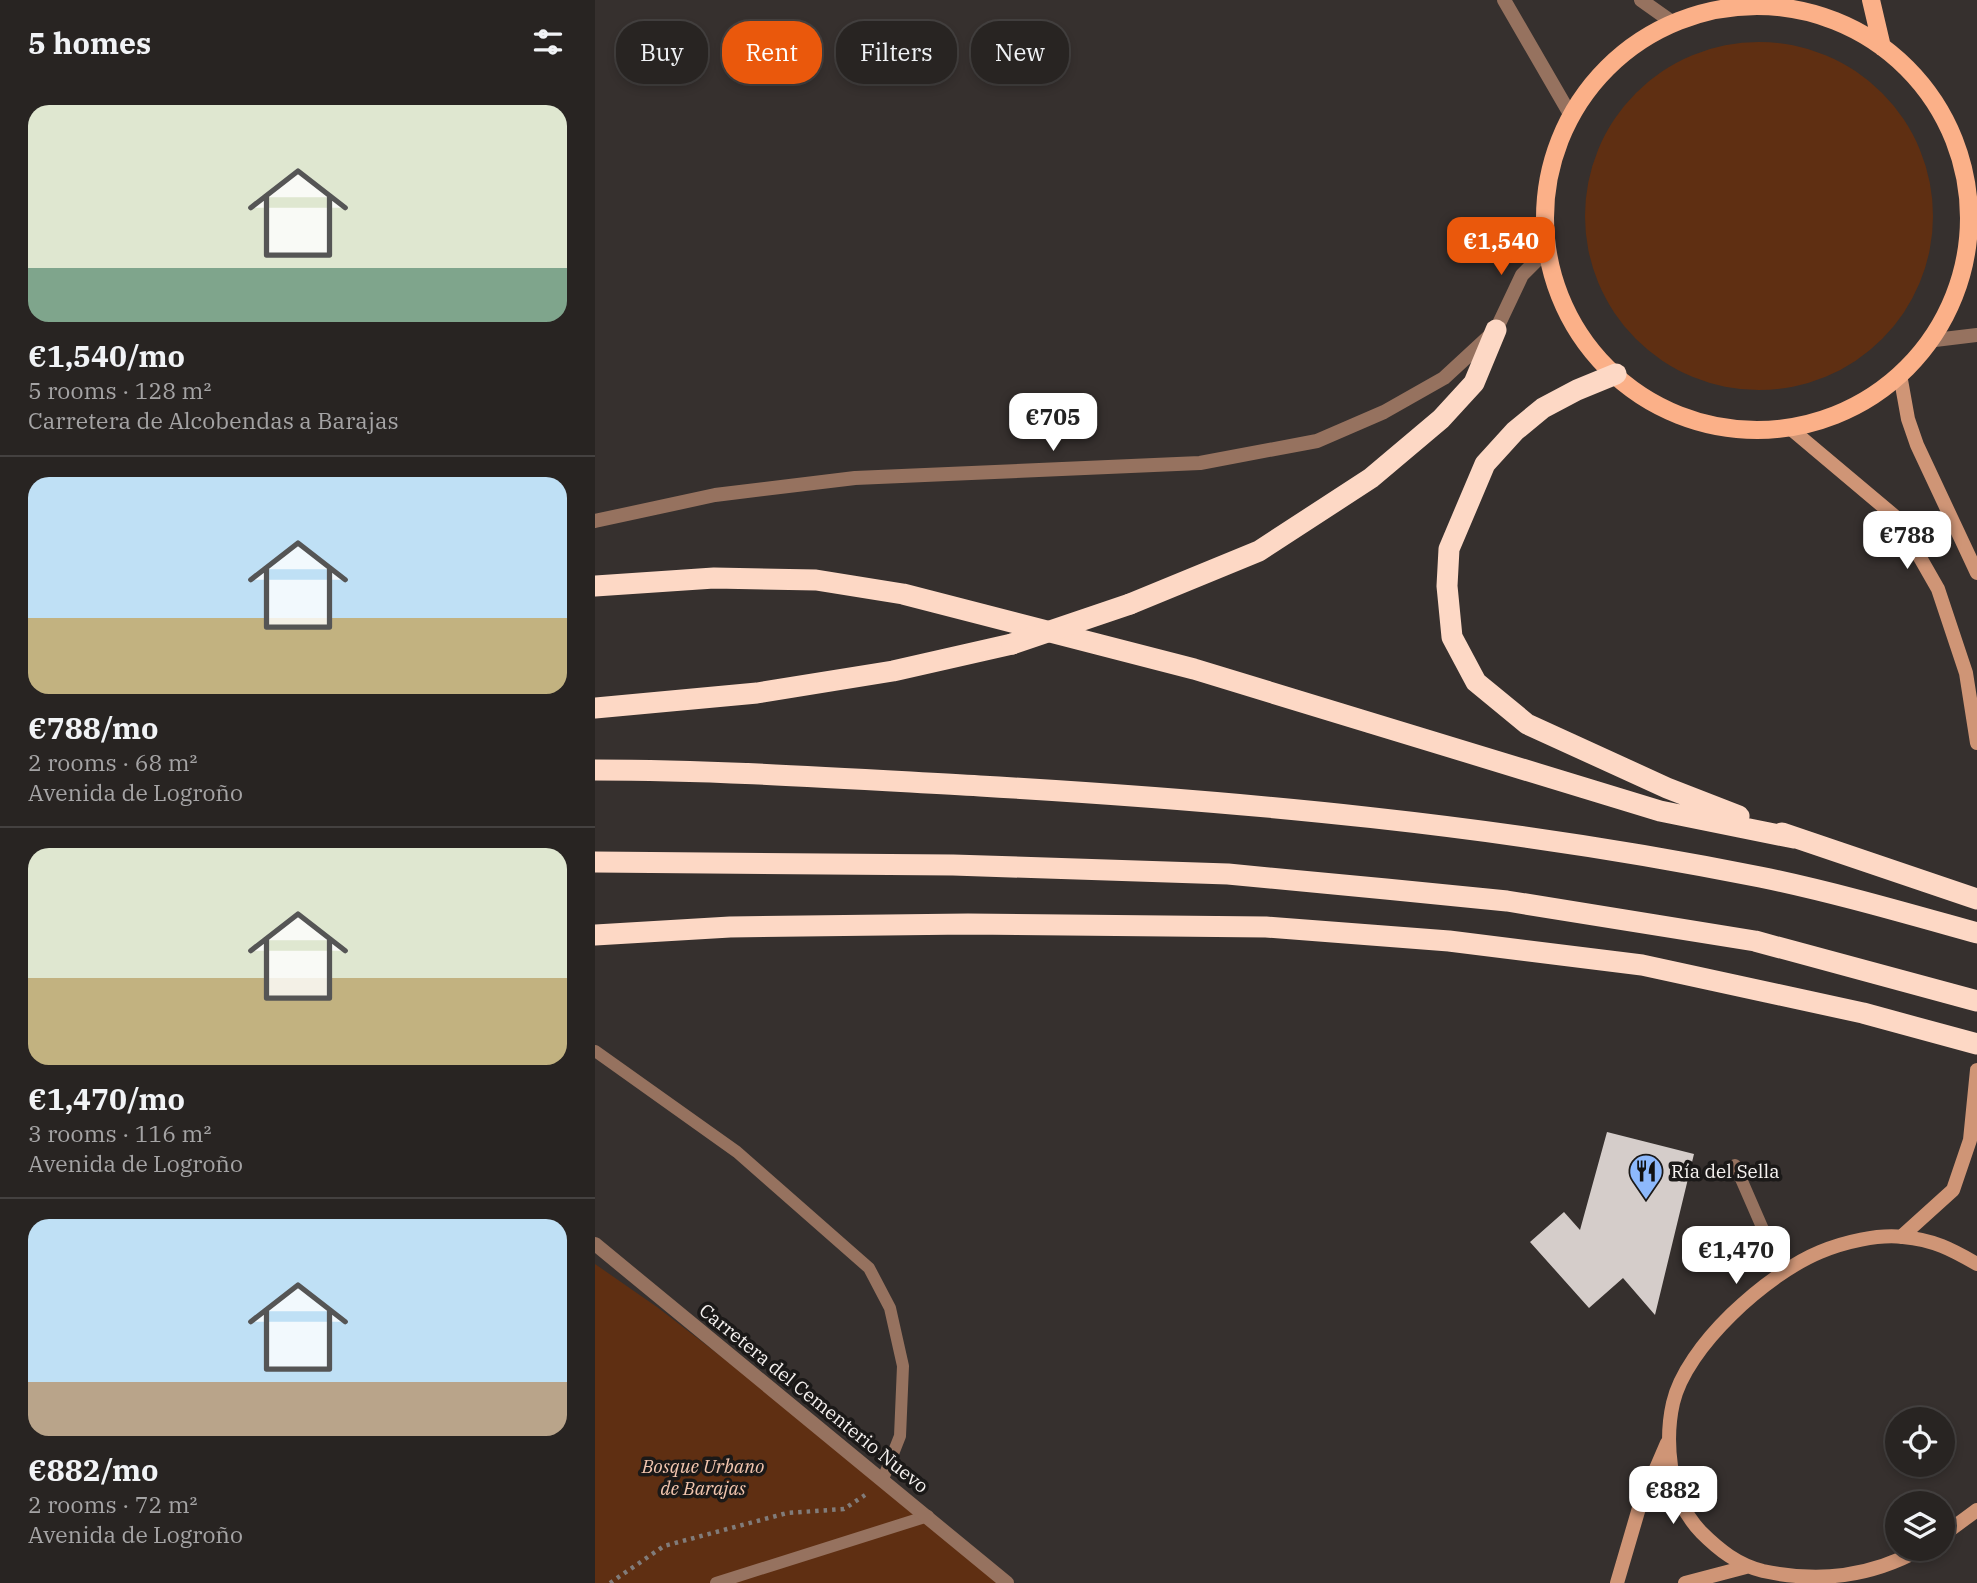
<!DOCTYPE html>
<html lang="en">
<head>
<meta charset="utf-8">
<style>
	:root { --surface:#282422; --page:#302c2a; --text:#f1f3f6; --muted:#a5a4a5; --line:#444140; --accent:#ea580c }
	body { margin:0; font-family:"IBM Plex Serif",serif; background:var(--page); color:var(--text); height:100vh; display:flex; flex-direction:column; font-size:26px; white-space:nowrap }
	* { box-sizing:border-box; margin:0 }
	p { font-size:23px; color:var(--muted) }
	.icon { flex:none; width:38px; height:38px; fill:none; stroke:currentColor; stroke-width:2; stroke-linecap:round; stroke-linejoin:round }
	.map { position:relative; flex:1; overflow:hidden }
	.sheet { display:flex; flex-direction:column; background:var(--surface); width:595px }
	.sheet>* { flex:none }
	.guide { position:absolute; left:21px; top:21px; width:665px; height:63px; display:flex; gap:14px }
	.fabs { position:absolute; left:1290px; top:1407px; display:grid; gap:14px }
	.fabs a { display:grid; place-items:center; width:70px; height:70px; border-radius:50%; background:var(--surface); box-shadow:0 4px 10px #0003,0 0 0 2px var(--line); font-size:35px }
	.price { position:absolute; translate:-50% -60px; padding:0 16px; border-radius:14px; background:#fff; color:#222; font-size:23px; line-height:46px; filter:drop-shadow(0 2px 4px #0008) }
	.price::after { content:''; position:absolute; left:50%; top:42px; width:21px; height:16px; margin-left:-10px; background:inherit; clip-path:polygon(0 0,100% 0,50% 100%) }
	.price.current { background:var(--accent); color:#fff }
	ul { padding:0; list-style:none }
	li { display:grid; align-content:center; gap:14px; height:371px; padding:0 28px }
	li+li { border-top:2px solid var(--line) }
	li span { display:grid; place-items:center; height:217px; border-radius:21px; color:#555 }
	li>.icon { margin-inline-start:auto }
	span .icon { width:126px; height:126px; fill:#fffc; stroke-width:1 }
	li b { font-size:30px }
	h2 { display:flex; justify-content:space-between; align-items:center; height:84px; padding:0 28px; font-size:30px }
	.tag { padding:0 24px; border-radius:28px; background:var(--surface); box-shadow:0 4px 10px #0003,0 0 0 2px var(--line); font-size:24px; line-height:63px }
	.tag.current { background:var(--accent); color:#fff }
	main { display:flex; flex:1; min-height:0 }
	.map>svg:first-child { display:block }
</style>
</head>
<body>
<main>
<section class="sheet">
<h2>5 homes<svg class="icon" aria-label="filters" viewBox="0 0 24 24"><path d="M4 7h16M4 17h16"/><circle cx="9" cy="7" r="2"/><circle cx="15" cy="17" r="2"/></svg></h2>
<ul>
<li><span style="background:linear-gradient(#dfe7d0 75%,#7fa58c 0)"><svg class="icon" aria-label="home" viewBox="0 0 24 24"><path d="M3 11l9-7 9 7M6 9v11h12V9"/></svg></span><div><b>€1,540/mo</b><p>5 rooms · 128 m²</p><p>Carretera de Alcobendas a Barajas</p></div></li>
<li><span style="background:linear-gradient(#bfe0f5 65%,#c2b280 0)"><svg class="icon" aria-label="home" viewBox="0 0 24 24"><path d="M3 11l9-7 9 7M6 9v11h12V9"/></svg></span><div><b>€788/mo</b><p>2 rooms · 68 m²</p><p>Avenida de Logroño</p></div></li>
<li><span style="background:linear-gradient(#dfe7d0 60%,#c2b280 0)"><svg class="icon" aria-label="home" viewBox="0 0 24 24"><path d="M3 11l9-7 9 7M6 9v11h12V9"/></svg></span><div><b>€1,470/mo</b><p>3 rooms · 116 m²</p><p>Avenida de Logroño</p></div></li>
<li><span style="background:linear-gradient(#bfe0f5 75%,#b9a48a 0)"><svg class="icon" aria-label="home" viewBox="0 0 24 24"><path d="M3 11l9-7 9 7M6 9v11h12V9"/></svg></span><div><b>€882/mo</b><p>2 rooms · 72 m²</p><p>Avenida de Logroño</p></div></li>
</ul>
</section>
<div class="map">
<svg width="1382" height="1583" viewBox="0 0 1382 1583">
	<rect width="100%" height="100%" fill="#36302e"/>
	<path fill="#5f2f12" d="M990 216a174 174 0 1 1 348 0a174 174 0 1 1-348 0Z
		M0,1264L62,1307L333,1516L412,1583H0Z"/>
	<path fill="#d5cdca" d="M1012,1132L1099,1154L1060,1315L1028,1278L994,1308L935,1242L969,1212L985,1230Z"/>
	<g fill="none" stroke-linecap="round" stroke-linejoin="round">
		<path stroke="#817c7a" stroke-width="4.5" stroke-dasharray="3.5 5" stroke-linecap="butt" d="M15,1583L69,1546L192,1513L249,1509L270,1495"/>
		<path stroke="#96725f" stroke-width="12" d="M0,1051L142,1152L274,1268L295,1308L308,1366L305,1436L288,1479
			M1140,1165L1187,1273
			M121,1583L333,1516"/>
		<path stroke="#96725f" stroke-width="14" d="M909,0L975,114
			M1046,0L1077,22
			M1376,220L1382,224
			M1340,340L1382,335
			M0,521L120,495L260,478L605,463L722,441L789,412L849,378L901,330L927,275L950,252
			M0,1244L412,1583"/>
		<path stroke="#cf9576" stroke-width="14" d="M1306,380L1313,419L1322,445L1382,573
			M1196,429L1303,519L1343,589L1371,673L1382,743
			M1306,1237L1358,1190L1375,1140L1382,1070
			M1348,1535L1382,1510
			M1326,1549C1275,1577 1224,1583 1168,1571C1143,1565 1124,1550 1106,1532C1088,1513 1080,1492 1076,1466C1073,1445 1073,1425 1078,1403C1091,1346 1172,1274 1225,1252C1249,1242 1283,1234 1308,1237C1339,1240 1356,1249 1382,1264
			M1022,1583L1044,1508L1072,1443
			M1090,1583L1151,1567"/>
		<path stroke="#fbb088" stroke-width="18" d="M1276,0L1287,47
			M950 218a212 212 0 1 1 424 0a212 212 0 1 1-424 0Z"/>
		<path stroke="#fdd8c5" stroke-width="21" d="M1021,374L982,390L948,408L920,431L890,464L854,549L852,586L857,637L881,682L932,724L1072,788L1144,816
			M0,586L119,578L221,580L308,594L599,669L1065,811L1199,838
			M535,604L664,551L776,478L846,419L879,383L901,330
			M0,708L162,693L298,671L417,644
			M0,770C129,770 257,779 385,786C646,801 908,825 1165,877C1238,892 1310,913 1382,933
			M1187,833L1382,899
			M0,862L358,865L633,874L791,889L912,901L1160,941L1382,1001
			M0,935L135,927L373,924L671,927L854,941L1047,965L1268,1013L1382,1044"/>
		<path stroke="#fdd8c5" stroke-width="21" d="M417,644L535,604"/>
	</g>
	<defs>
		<g id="restaurant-pin" transform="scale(1.75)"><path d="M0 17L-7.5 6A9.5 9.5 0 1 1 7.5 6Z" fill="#8db9fc" stroke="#1b1918"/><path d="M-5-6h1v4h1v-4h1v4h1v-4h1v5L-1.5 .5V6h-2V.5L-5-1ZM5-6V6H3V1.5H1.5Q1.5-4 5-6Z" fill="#111"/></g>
	</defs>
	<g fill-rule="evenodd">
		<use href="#restaurant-pin" x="1051" y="1171"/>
	</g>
	<g text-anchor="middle" stroke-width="7" stroke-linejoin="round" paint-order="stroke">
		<g font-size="19" fill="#f6f2f0" stroke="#1b1918" text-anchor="start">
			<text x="1076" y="1178">Ría del Sella</text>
		</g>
		<g font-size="19" fill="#f6f2f0" stroke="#1b1918">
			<text transform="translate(219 1398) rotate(39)" y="7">Carretera del Cementerio Nuevo</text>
		</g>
		<g font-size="19" font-style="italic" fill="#f3c6af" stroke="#1b1918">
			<text x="108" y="1473">Bosque Urbano<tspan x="108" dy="22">de Barajas</tspan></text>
		</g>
	</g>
</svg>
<div class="fabs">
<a><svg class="icon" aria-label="locate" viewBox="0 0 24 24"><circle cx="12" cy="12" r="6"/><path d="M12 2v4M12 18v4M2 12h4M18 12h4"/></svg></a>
<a><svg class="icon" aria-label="layers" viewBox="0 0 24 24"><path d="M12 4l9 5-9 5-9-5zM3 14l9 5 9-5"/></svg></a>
</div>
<b class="price current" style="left:906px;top:277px">€1,540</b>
<b class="price" style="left:458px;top:453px">€705</b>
<b class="price" style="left:1312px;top:571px">€788</b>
<b class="price" style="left:1141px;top:1286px">€1,470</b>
<b class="price" style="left:1078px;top:1526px">€882</b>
<div class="guide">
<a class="tag">Buy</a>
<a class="tag current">Rent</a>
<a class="tag">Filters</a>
<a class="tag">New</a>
</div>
</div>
</main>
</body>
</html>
